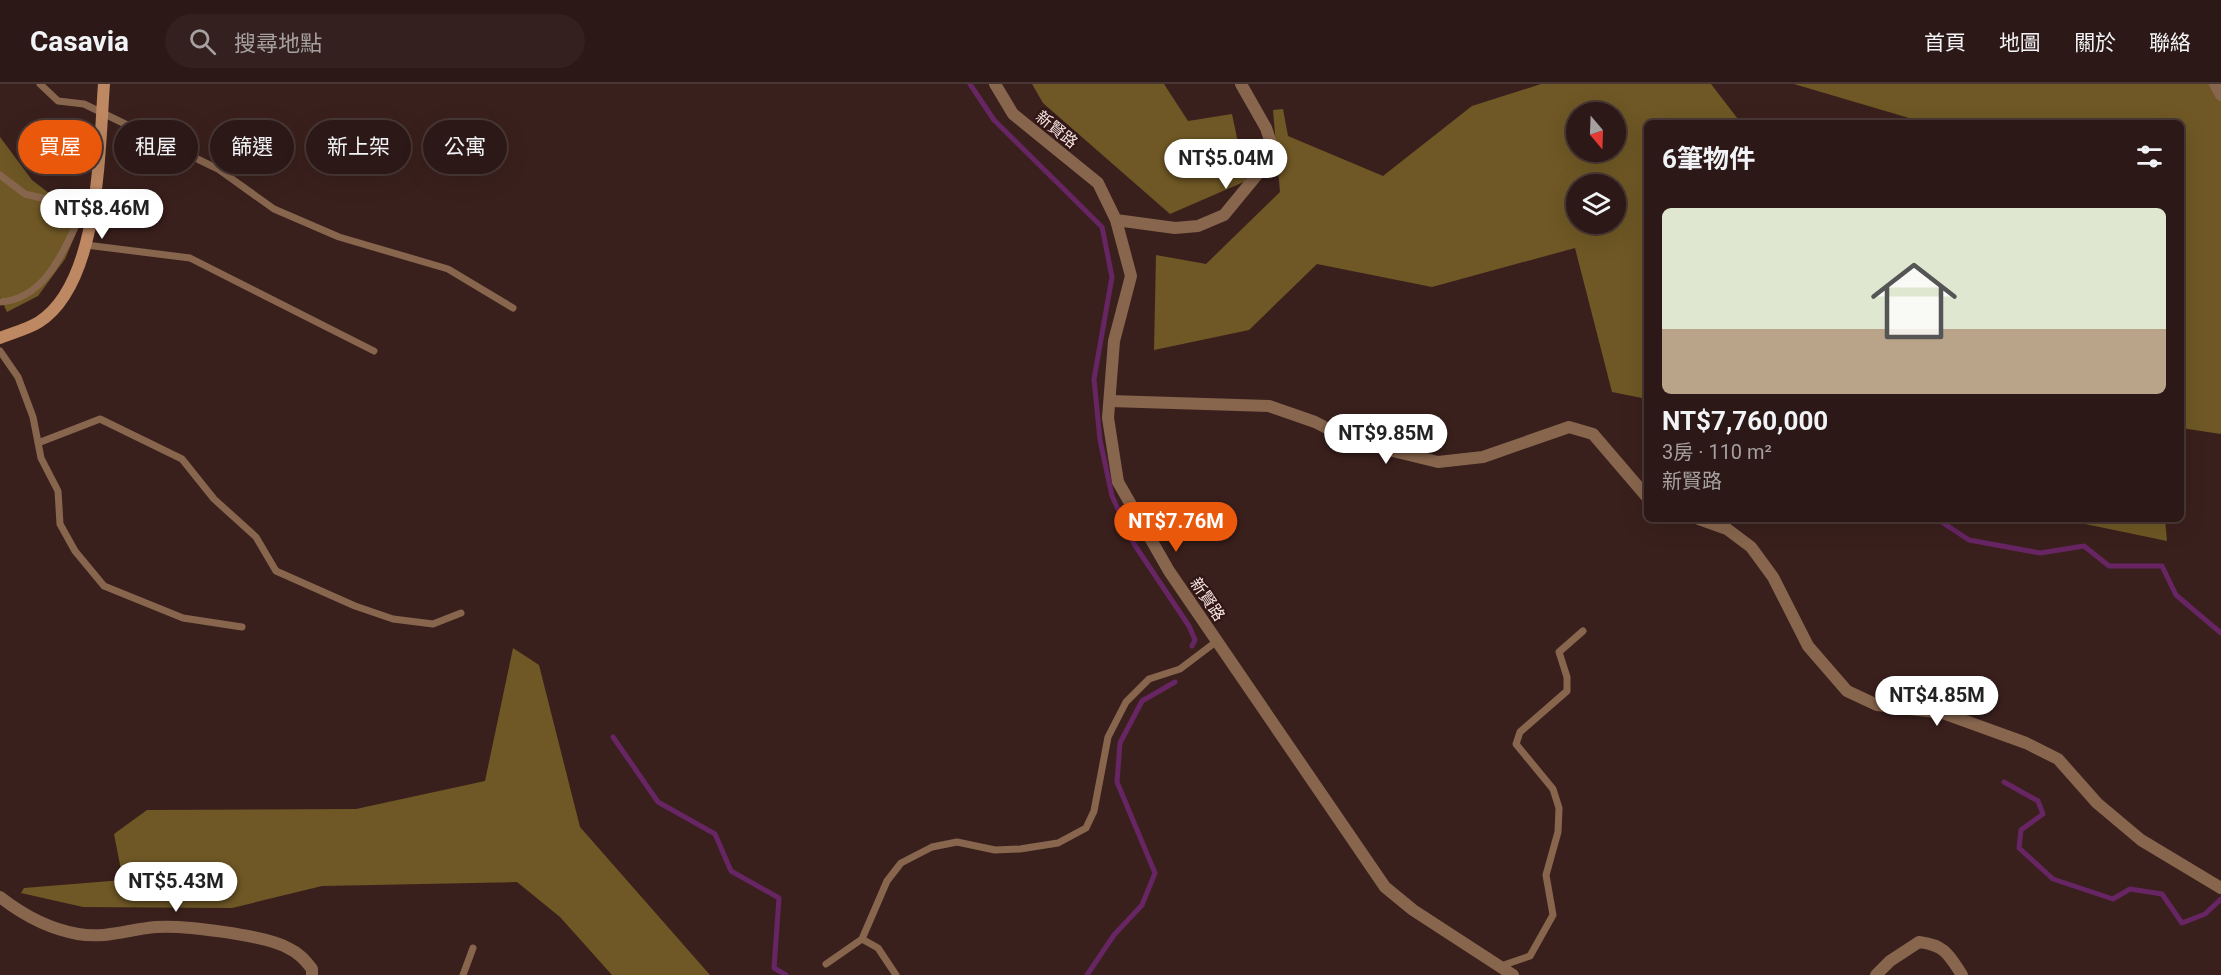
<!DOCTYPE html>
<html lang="zh-TW">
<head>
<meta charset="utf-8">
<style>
	:root { --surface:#2c1816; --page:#34211f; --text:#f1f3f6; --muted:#a6a0a1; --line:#483735; --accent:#ea580c }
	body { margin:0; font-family:Roboto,"Noto Sans TC",sans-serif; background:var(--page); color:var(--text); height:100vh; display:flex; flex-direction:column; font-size:22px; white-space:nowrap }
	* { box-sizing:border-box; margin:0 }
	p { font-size:20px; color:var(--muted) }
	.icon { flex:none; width:33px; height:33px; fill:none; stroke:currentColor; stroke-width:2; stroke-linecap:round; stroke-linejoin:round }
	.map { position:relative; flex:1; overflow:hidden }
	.sheet { position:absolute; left:1644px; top:36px; width:540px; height:402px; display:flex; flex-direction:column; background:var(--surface); border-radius:9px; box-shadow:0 6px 24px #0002,0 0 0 2px var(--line) }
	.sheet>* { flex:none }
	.hud { position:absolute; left:18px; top:36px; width:570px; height:54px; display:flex; gap:12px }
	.needle { width:39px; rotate:161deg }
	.controls { position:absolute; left:1566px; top:18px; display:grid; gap:12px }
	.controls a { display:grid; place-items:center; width:60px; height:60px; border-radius:50%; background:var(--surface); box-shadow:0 6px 24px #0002,0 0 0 2px var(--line); font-size:30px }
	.price { position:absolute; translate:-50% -51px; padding:0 14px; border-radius:21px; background:#fff; color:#222; font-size:20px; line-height:39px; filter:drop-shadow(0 2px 3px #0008) }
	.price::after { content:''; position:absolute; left:50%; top:36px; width:18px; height:14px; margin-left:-9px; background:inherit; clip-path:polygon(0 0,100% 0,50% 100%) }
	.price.selected { background:var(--accent); color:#fff }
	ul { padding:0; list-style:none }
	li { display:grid; align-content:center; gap:12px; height:318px; padding:0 18px }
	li+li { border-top:2px solid var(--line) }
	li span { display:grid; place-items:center; height:186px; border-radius:9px; color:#555 }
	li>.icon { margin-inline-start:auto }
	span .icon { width:108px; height:108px; fill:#fffc; stroke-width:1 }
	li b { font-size:26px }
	h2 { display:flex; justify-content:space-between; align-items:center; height:72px; padding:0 18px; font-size:26px }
	.tag { padding:0 21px; border-radius:27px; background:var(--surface); box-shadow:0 6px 24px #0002,0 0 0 2px var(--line); font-size:21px; line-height:54px }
	.tag.selected { background:var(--accent); color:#fff }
	header { display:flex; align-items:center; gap:36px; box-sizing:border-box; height:84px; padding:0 30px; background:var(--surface); border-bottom:2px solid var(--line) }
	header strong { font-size:28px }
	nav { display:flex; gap:33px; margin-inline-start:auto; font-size:21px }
	.search { width:420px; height:54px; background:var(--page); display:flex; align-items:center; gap:15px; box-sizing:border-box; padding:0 21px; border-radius:33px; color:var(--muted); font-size:22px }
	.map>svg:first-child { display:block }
</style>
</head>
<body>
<header>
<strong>Casavia</strong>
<div class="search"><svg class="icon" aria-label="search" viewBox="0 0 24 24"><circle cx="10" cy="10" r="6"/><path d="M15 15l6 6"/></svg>搜尋地點</div>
<nav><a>首頁</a><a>地圖</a><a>關於</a><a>聯絡</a></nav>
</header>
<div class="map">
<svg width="2221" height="891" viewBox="0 0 2221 891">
	<rect width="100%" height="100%" fill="#3a201d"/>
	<path fill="#6f5825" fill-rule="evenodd" d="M1032,0H1164L1188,37L1232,30L1246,97L1170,130L1043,19Z
		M1541,0H1711L1741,39H1647V315L1612,308L1575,164L1432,203L1317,180L1249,246L1154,266L1156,171L1206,180L1280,108L1273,26L1283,25L1288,52L1383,92L1472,22ZM1576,28H1616V68H1576ZM1576,100H1616V140H1576Z
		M1794,0H2221V350L2181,344V39H1926Z
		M0,53L32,96L63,120L75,125L80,140L65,175L38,212L7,228L0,213Z
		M2061,435H2165L2167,457Z
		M513,564L539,581L580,743L710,891H612L560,833L517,798L322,802L232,824L83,823L21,809L24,804L123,796L114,750L147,726L356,725L485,697Z"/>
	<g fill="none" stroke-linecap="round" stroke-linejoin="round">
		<path stroke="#672564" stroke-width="5" d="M970,0L994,36L1102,143L1112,193L1094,295L1100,356L1112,412L1134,460L1189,542L1195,556L1192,562
			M1937,435L1969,456L2040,469L2084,462L2109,482H2162L2176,511L2221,549
			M613,653L658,718L715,750L731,787L779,814L774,884L786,891
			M2004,698L2038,717L2043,730L2021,746L2019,764L2053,795L2113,815L2130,805L2162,810L2182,839L2205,830L2221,815
			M1087,891L1114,851L1142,821L1155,789L1117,698L1120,659L1142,617L1175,598"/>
		<path stroke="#88664e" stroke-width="7" d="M40,0L58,17L84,20L218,85L274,125L339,153L448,185L513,224
			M0,91L25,110L87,125
			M86,161L190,174L374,267
			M0,218C48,215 65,162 84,124
			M0,267L18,293L33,333L41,374L58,407L60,440L75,467L104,502L183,534L242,543
			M38,359L100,335L182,375L214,415L256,453L276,487L355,522L393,535L433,540L461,529
			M862,855L878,864L896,891
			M826,880L862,855L887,797L901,779L932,763L957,758L995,766L1020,765L1058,759L1086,744L1094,727L1108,653L1126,618L1149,595L1180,585L1217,557
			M1501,882L1530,872L1553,831L1546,791L1558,748L1559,724L1553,705L1516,660L1520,648L1567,607V593L1559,568L1583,547
			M463,891L473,864"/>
		<path stroke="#88664e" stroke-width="12" d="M2215,0L2221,11
			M1110,317L1269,322L1315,338L1352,357L1438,378L1483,373L1569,343L1593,350L1647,413
			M1699,435L1727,445L1751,463L1773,493L1808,562L1847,607L1877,621L1943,629L2026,659L2058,675L2097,719L2141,756L2221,804
			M0,813C23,831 49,845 78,850C105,855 130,845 156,843C184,841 264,851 288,864C299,869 305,876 312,885V891
			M1876,891L1890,877L1919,858C1945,861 1949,871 1962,891"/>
		<path stroke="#88664e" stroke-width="12" d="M995,0L1013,30L1098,99L1116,136L1131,192L1114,257L1108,334L1118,398L1169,487L1385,803L1413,826L1513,891
			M1116,136L1175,144L1198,142L1224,131L1266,80L1272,62L1266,44L1241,0"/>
		<path stroke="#be8862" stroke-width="12" d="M0,254C12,249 28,245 39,238C100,199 99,65 104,0"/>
	</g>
	<g text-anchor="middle" stroke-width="4.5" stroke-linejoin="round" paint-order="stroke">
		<g font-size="16" fill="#f6e3e1" stroke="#301614">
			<text transform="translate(1057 45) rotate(39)" y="6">新賢路</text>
			<text transform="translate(1208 515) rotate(56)" y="6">新賢路</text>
		</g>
	</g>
</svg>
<div class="controls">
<a><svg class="needle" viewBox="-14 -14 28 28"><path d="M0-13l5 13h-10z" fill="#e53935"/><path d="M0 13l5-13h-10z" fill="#a6a0a1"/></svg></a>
<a><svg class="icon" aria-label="layers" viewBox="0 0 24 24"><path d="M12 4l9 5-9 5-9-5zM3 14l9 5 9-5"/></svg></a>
</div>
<b class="price" style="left:1226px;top:106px">NT$5.04M</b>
<b class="price" style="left:102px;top:156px">NT$8.46M</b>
<b class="price" style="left:1386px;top:381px">NT$9.85M</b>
<b class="price selected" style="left:1176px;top:469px">NT$7.76M</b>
<b class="price" style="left:1937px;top:643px">NT$4.85M</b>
<b class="price" style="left:176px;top:829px">NT$5.43M</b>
<div class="hud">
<a class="tag selected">買屋</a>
<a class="tag">租屋</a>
<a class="tag">篩選</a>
<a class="tag">新上架</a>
<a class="tag">公寓</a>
</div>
<section class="sheet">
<h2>6筆物件<svg class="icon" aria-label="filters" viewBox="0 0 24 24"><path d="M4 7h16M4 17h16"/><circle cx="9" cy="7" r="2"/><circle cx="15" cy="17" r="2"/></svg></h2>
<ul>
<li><span style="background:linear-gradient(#dfe7d0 65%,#b9a48a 0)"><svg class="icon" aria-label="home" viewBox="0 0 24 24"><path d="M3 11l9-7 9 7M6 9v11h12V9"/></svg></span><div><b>NT$7,760,000</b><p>3房 · 110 m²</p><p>新賢路</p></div></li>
</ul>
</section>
</div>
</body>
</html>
